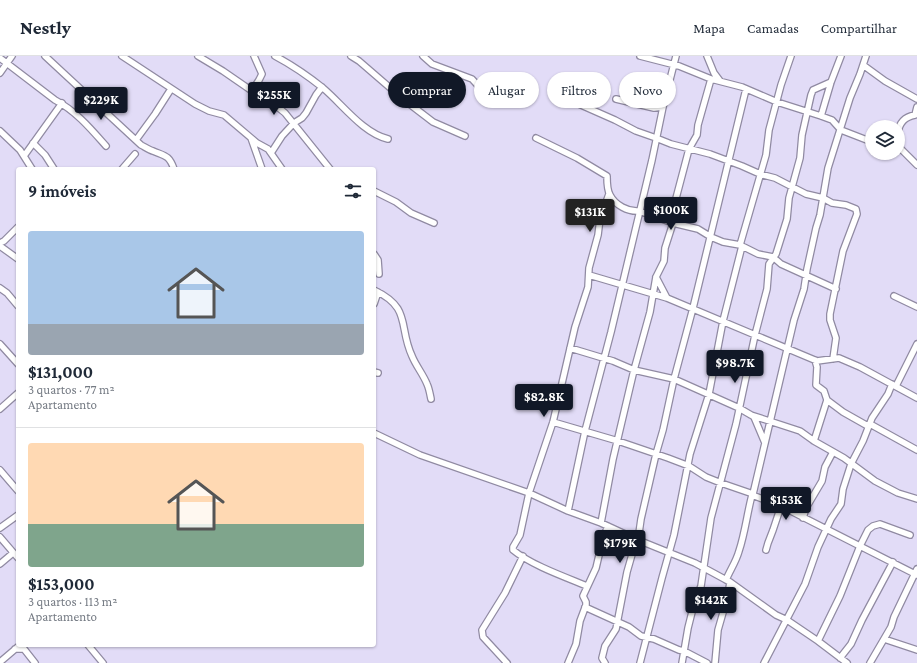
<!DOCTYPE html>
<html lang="pt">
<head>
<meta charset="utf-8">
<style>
	:root { --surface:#fff; --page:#f6f6f7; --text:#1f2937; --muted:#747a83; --line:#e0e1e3; --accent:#111827 }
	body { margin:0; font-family:"Crimson Pro",serif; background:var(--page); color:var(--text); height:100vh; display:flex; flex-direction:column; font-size:15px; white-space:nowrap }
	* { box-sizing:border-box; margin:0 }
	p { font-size:13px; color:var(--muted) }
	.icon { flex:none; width:22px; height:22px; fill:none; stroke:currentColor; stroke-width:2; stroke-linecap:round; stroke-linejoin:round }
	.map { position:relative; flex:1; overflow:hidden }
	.drawer { position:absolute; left:16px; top:111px; width:360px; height:480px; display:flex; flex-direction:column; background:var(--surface); border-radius:4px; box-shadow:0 1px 3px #0004 }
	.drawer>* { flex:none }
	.guide { position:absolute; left:388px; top:16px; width:380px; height:36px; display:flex; gap:8px }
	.buttons { position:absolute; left:865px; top:64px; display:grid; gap:8px }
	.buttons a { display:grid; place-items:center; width:40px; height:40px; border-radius:50%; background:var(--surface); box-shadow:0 1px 3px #0004; font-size:20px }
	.price { position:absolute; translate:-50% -34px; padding:0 9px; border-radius:4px; background:var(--accent); color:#fff; font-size:13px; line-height:26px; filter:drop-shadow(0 1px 2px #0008) }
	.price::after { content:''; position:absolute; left:50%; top:24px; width:12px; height:9px; margin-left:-6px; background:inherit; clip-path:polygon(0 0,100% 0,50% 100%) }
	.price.selected { background:#222; color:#fff }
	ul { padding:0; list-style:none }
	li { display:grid; align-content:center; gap:8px; height:212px; padding:0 12px }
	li+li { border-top:1px solid var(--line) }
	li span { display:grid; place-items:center; height:124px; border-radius:4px; color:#555 }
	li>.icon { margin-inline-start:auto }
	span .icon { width:72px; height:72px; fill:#fffc; stroke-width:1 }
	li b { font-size:17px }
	h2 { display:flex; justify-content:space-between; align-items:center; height:48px; padding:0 12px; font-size:17px }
	.pill { padding:0 14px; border-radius:18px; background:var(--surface); box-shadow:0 1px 3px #0004; font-size:14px; line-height:36px }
	.pill.selected { background:var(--accent); color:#fff }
	header { display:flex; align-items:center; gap:24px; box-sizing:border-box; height:56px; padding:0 20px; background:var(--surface); border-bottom:1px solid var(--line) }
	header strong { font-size:19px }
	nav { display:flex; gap:22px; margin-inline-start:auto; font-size:14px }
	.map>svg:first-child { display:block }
</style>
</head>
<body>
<header>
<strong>Nestly</strong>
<nav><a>Mapa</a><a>Camadas</a><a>Compartilhar</a></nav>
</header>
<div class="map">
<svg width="917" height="607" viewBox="0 0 917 607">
	<rect width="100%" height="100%" fill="#e2dcf7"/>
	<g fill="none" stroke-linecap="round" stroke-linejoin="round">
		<g stroke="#908aa2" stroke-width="8">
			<path id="minor" d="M45,0L141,89C145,91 149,94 153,95C165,100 169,99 174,113
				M122,0L195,48L209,55L224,59L257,87L268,93L282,113
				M198,0L223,15L252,35
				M254,0L262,18L259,24L252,35L269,44L285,57L330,113
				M275,0C292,9 308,20 323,32C343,49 363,77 388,83
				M351,0L359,5L403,43L433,66L465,80
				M423,0L432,8L472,23L483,35
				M640,0L679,10L711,23L742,31L777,46L821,60L832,64L841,74L872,86
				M707,0L714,17L720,25
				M0,2L55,44C76,55 91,73 106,90
				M863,9L885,25L917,43
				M0,17L12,0
				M616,43L654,52L663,51
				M572,45L615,64L636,75L656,82L671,88L710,98L742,110L760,118L775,122L806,138L823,142L832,147L846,149L856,153L857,158L843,195L830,258V264L836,282L833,303
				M821,60L831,26L841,0
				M0,75L20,94L32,113
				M898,77C899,67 904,61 915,59L917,51
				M251,82L262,113
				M536,82L577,102L607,120C607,125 607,134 610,139C615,149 628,156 639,155L673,167L698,173L711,181L723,186L740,189L758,198L773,201L781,208L836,233
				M136,84L155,58L171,33
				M33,87L45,99L54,113
				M898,90L917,109
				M271,97L282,80L294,67L302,62L306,57L316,39L322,31
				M24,100L62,47
				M122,113L135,98
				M374,135L396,146L411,157L434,167
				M670,165L689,93L697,79L698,69L711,23
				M0,187L4,185L18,171
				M740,189L766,99L769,74L781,29L791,0
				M0,190L18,203
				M374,198L378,204L379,218
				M589,219L667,242L817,305L839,302L860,311L917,342
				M656,221L667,242
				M0,232L7,237L18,250
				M374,234C412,252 398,270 412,300C416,310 423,318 427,328C429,332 430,338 431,343
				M894,240L917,251
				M374,248L378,236
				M0,288L18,308
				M570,292L613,305L634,314L674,323L739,352L751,359L754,361L765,387
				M374,316L378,317
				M896,330L917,288
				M827,344L843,356L866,369L870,368L917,394
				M0,353L18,337
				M751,359L800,375L814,385L844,402L875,425L898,437L917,443
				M553,366L618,385L668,402L689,410L706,421L721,427L753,438L752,439L781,450L917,519
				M374,377L420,399L529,437L568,455L601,467L638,484L695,507L730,526L776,559L787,564L818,585L847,607
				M814,385L827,344L824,335L816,329L817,311L815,304
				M0,414L18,435
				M753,438L794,264L804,233L807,213L816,172L820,159L828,112L850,42L860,18L866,0
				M568,455L585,375L611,276L652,104L663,51L676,0
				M803,462L806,452L822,425L825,411L833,396
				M601,467L613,403L634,314L650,256L656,221L664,205L665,192L673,167
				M0,472L18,459
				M0,481L18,502
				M766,494L768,487L773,474L781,450
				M0,508L13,497
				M726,524C730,514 736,506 739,495C745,477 747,458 752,439
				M587,530C565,521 531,509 513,494V491L520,479L529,437L553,366L575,271L588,231L589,212L598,179L600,163L609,138
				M585,551L629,571L641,580L654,583L679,594L684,595L707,607
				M884,583L917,594
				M818,585L840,540L860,490L868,474L873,470L880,468L910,479
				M88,589L103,607
				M15,593H24L35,607
				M840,602L851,588L862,564L893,506
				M0,606L20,589
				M507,607L483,581L482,574L505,537L523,500
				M568,607L576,588L580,565L586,549V546L583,540L596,512L603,482L608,470
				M605,607L602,602L605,590L616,573L627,516L635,488L638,484L641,463L656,398L663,374L674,323L693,252L746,33
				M640,607L662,522L674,479L690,398L709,338L723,265L742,190
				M682,607L688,572L694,548L701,530L711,462L736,368L755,279L767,233L769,208L776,198L787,163L789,142L800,102L802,79L811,39L813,34L831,26
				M715,607L718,574L728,539L730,526
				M764,607L805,528L818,491L831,463L841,448L843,433L851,408L863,385L872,362L888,338L892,328
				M870,607L891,571L894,561L917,513"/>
		</g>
		<use href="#minor" stroke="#fff" stroke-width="5.5"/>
	</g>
</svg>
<div class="buttons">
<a><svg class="icon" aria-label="layers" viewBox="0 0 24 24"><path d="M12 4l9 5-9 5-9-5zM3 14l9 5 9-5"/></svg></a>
</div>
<b class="price" style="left:274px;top:60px">$255K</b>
<b class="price" style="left:101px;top:65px">$229K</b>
<b class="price" style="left:671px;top:175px">$100K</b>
<b class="price selected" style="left:590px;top:177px">$131K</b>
<b class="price" style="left:735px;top:328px">$98.7K</b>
<b class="price" style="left:544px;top:362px">$82.8K</b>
<b class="price" style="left:786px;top:465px">$153K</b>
<b class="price" style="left:620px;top:508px">$179K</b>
<b class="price" style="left:711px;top:565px">$142K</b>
<div class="guide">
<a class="pill selected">Comprar</a>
<a class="pill">Alugar</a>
<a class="pill">Filtros</a>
<a class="pill">Novo</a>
</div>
<section class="drawer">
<h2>9 imóveis<svg class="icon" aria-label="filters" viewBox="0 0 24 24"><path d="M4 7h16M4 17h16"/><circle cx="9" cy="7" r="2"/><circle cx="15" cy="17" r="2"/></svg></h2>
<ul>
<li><span style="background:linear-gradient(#a9c7e8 75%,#9aa5b1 0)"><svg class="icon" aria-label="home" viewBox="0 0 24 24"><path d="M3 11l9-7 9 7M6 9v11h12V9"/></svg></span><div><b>$131,000</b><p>3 quartos · 77 m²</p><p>Apartamento</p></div></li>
<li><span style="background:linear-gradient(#ffd9b3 65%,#7fa58c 0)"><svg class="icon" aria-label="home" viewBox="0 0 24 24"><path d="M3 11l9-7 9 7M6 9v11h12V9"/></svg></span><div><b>$153,000</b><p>3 quartos · 113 m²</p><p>Apartamento</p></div></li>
</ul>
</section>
</div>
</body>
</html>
